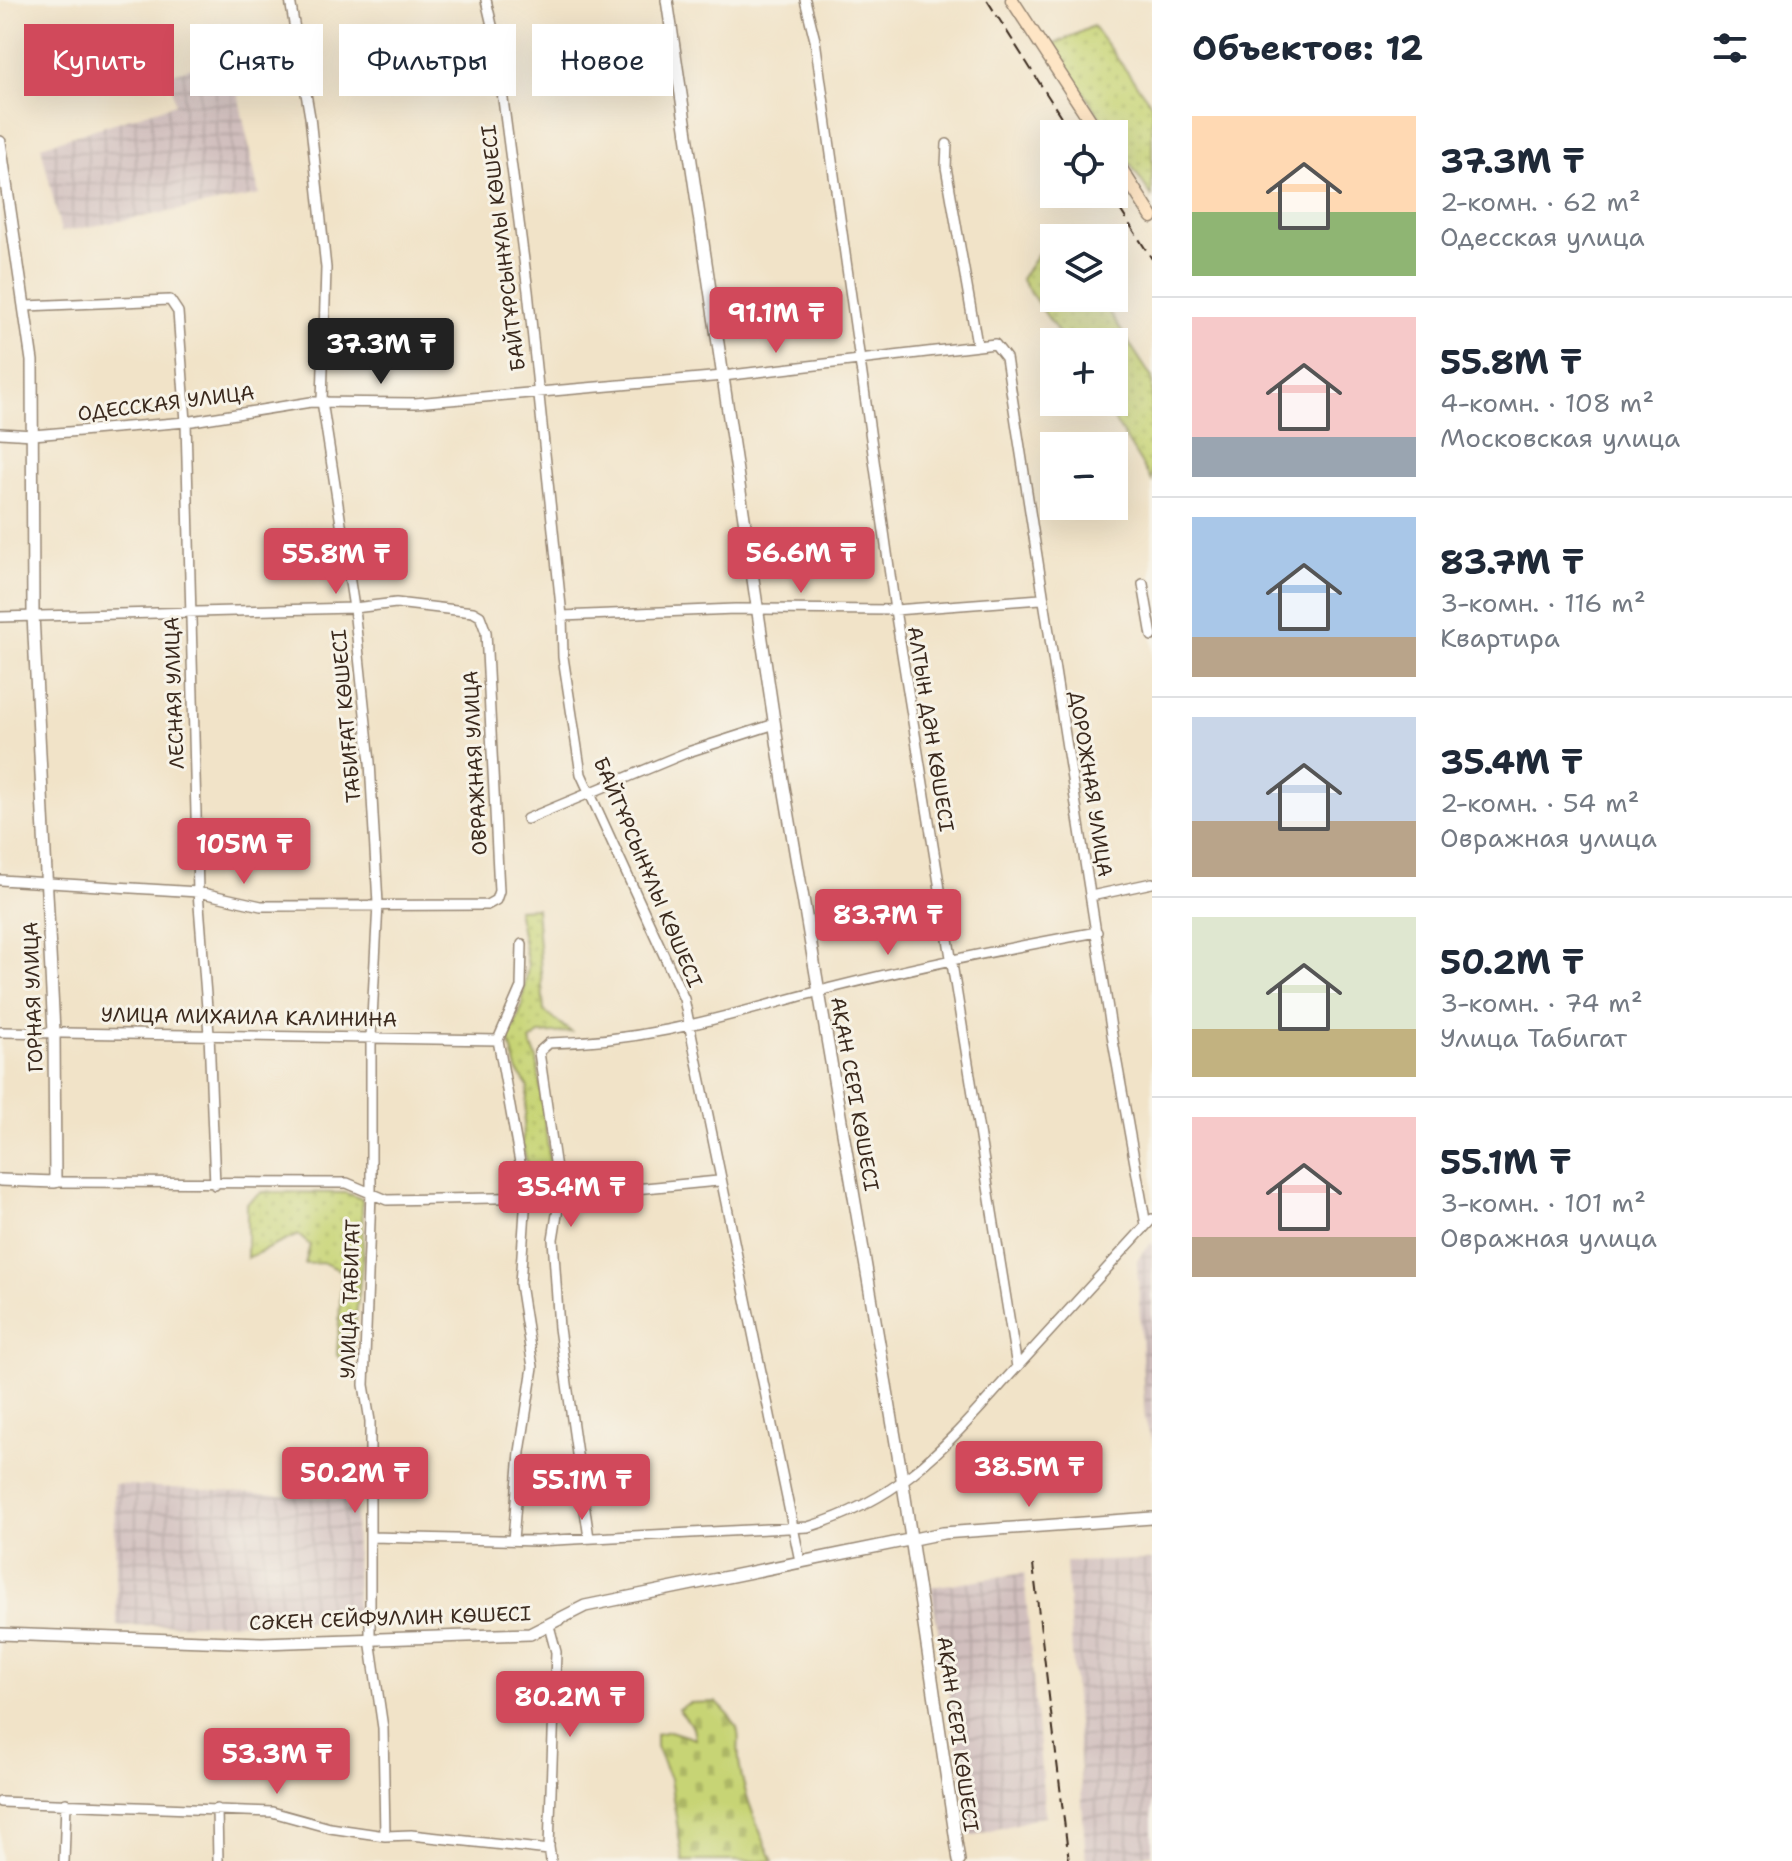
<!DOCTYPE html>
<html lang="ru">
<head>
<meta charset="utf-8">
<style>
	:root { --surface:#fff; --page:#f2f2f3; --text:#1f2937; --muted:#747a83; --line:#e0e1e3; --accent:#d1495b }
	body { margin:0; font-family:"Shantell Sans",sans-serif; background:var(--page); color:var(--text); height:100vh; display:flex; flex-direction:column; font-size:30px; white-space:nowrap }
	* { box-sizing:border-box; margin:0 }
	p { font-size:26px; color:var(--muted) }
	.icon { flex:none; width:44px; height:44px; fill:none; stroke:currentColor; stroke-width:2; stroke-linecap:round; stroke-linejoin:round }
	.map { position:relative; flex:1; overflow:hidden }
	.panel { display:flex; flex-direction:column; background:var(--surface); width:640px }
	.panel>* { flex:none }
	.guide { position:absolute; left:24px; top:24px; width:760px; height:72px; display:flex; gap:16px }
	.controls { position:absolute; left:1040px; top:120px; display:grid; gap:16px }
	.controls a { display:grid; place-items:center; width:88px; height:88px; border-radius:0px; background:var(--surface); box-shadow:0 8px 32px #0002; font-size:40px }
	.price { position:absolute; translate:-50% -68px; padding:0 18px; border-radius:8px; background:var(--accent); color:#fff; font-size:26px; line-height:52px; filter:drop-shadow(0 2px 4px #0008) }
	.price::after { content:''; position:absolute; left:50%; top:48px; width:24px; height:18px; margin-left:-12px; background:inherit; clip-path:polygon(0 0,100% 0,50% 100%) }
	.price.active { background:#222; color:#fff }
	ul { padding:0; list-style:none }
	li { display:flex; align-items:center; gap:24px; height:200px; padding:0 40px }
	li+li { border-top:2px solid var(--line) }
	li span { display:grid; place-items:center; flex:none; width:224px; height:160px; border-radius:0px; color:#555 }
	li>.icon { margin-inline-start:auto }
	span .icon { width:96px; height:96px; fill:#fffc; stroke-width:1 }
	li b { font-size:34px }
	h2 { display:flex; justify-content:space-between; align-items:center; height:96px; padding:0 40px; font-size:34px }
	.chip { padding:0 28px; border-radius:0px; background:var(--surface); box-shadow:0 8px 32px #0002; font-size:28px; line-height:72px }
	.chip.active { background:var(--accent); color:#fff }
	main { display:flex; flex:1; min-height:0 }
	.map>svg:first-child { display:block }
</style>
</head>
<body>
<main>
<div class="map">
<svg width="1152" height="1861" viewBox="0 0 1152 1861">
	<defs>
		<pattern id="industrial-grid" width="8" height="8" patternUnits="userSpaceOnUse" patternTransform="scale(2)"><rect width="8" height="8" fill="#d1bfbe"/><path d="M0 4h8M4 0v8" fill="none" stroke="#b4a4a3"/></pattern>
		<pattern id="grass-dots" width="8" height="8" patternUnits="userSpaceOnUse" patternTransform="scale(2)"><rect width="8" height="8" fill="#c7d475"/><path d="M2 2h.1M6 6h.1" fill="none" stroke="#acb665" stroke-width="1.8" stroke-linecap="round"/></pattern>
		<pattern id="cemetery-stones" width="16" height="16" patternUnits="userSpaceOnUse" patternTransform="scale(2)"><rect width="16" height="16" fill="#c7d475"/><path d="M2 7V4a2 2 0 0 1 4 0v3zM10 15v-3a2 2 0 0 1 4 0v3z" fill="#acb665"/></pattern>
	</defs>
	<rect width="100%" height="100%" fill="#f7f3e8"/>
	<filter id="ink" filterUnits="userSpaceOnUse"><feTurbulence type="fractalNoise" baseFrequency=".0125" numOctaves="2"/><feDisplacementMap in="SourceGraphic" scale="16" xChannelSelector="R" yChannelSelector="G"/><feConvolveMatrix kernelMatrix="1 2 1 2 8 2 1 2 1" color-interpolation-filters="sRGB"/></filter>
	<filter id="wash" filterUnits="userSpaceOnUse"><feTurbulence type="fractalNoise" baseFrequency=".006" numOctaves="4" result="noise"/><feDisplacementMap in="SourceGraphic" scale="32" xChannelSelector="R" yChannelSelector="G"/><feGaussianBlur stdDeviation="1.8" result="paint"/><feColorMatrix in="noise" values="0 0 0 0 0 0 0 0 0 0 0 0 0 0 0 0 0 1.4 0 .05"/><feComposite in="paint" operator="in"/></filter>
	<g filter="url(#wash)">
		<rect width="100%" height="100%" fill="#f1e3c8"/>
		<path fill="url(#industrial-grid)" d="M230,55L259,195L61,232L41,146L175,104L170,74Z
			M1152,1242V1443L1145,1419L1137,1260Z
			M114,1484L355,1500L357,1619L117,1626Z
			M1152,1560V1854L1111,1861H1086L1066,1562Z
			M1024,1573L1045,1816L972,1836L931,1587Z"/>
		<path fill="url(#grass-dots)" stroke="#817f4a" stroke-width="2" d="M1093,26L1152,105V197L1053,45Z
			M1051,235L1055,238L1054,298H1100L1152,378V481L1103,402H1114V342H1065L1021,279Z
			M536,908L544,1011L571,1032L539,1034L530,1041L537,1059L553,1189L534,1190L522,1144L528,1087L517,1070L509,1039L521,1009L528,965L517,909Z
			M262,1192L346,1193L362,1199L363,1255L350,1368L337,1355L342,1271L324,1263L305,1264L310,1245L298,1235L247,1258V1203Z"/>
		<path fill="url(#cemetery-stones)" stroke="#817f4a" stroke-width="2" d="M716,1702C752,1736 732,1734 741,1773C747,1803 760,1833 773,1861H683L670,1779L656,1747V1734L670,1731L695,1739L693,1727L678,1709L689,1703Z"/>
	</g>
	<g filter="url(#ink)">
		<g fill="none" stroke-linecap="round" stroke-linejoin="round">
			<g stroke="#968673" stroke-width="12">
				<path id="minor" d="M290,0L310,117L326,268L322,401L354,608L370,762L378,904L371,1037V1193L364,1385L370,1421V1639L383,1728L385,1836
					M486,0L495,38L528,291L562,616L563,657L581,774L684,999L800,1561
					M805,0L815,40L895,610L1017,1367
					M947,144L946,167L977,344
					M26,306L170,300L178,312L186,422L198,892L209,1034L215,1185
					M0,433L33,435L186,422L311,402L415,403L723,376L995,344L1006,358L1113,1041L1146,1225
					M1143,584L1152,636
					M562,616L735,609L895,610L1041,599
					M0,617L354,608L396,603L473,612L480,616L486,632L499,891L496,900L487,905L261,906L198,892L0,880
					M527,819L688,752L775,724
					M1091,896L1152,883
					M0,1032L498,1040
					M55,1182L347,1183L387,1200L551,1197L718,1181
					M371,1537L536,1541L808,1527C908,1497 949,1441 1017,1367C1062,1318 1107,1269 1152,1219
					M589,1538L559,1328L553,1239L560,1196L539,1052L549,1043C656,1041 734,1013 835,987C922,965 1008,948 1097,932
					M513,1540L520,1452L533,1367L520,1284L526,1196L498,1040L521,987L522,944
					M549,1626L556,1652L549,1847L551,1861
					M0,1802L272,1812L330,1828L385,1836L411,1835L549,1850
					M217,1809L218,1861
					M64,1861L66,1803"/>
			</g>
			<g stroke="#968673" stroke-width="14">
				<path id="tertiary" d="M667,0L783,781L903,1484L959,1861
					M0,142L32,361L33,615L54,1032L55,1182L0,1180
					M0,1634L262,1643L530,1634L585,1606L943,1533L1152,1518"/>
			</g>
			<g stroke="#968673" stroke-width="15">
				<path id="secondary" d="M1012,0L1099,134
					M1114,158L1152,217"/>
			</g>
			<use href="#minor" stroke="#fff" stroke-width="9"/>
			<use href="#tertiary" stroke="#fff" stroke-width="11"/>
			<use href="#secondary" stroke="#fee5c5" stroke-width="12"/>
			<path stroke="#3b2a1e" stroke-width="2" stroke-dasharray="12 6" stroke-linecap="butt" d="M987,0L1072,134
				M1110,194L1152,259
				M1033,1565L1069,1861"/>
		</g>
	</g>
	<g text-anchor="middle" stroke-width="6" stroke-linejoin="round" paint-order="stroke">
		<g font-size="20" fill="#3b2a1e" stroke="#f7f3e8">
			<text transform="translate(503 248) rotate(-97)" y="7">БАЙТҰРСЫНҰЛЫ КӨШЕСІ</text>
			<text transform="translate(166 403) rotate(-7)" y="7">ОДЕССКАЯ УЛИЦА</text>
			<text transform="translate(174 693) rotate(-92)" y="7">ЛЕСНАЯ УЛИЦА</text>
			<text transform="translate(346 716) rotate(-95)" y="7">ТАБИҒАТ КӨШЕСІ</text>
			<text transform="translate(931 729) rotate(81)" y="7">АЛТЫН ДӘН КӨШЕСІ</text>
			<text transform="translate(475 763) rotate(-93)" y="7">ОВРАЖНАЯ УЛИЦА</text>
			<text transform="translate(1091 784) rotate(81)" y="7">ДОРОЖНАЯ УЛИЦА</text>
			<text transform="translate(648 872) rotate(67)" y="7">БАЙТҰРСЫНҰЛЫ КӨШЕСІ</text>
			<text transform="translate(33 997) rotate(-92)" y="7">ГОРНАЯ УЛИЦА</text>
			<text transform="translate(249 1017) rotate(1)" y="7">УЛИЦА МИХАИЛА КАЛИНИНА</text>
			<text transform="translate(855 1094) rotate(80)" y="7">АҚАН СЕРІ КӨШЕСІ</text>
			<text transform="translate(350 1299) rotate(-88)" y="7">УЛИЦА ТАБИГАТ</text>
			<text transform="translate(390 1618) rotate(-2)" y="7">СӘКЕН СЕЙФУЛЛИН КӨШЕСІ</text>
			<text transform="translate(958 1734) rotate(82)" y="7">АҚАН СЕРІ КӨШЕСІ</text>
		</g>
	</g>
</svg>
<div class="controls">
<a><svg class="icon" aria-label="locate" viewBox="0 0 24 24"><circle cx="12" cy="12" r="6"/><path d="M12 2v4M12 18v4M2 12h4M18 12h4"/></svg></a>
<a><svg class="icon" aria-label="layers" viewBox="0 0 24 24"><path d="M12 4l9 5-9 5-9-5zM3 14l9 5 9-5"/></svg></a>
<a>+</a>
<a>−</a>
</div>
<b class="price" style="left:776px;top:355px">91.1M ₸</b>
<b class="price active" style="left:381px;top:386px">37.3M ₸</b>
<b class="price" style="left:801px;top:595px">56.6M ₸</b>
<b class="price" style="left:336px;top:596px">55.8M ₸</b>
<b class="price" style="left:244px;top:886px">105M ₸</b>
<b class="price" style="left:888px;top:957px">83.7M ₸</b>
<b class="price" style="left:571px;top:1229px">35.4M ₸</b>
<b class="price" style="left:1029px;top:1509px">38.5M ₸</b>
<b class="price" style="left:355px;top:1515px">50.2M ₸</b>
<b class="price" style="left:582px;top:1522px">55.1M ₸</b>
<b class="price" style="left:570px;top:1739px">80.2M ₸</b>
<b class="price" style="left:277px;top:1796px">53.3M ₸</b>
<div class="guide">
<a class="chip active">Купить</a>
<a class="chip">Снять</a>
<a class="chip">Фильтры</a>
<a class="chip">Новое</a>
</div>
</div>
<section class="panel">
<h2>Объектов: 12<svg class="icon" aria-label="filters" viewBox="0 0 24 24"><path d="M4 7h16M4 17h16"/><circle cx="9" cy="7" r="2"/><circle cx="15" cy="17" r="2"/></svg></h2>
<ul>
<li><span style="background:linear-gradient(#ffd9b3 60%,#8fb573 0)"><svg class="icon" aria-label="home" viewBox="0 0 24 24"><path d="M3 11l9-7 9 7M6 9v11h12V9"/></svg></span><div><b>37.3M ₸</b><p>2-комн. · 62 m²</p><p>Одесская улица</p></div></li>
<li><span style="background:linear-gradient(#f6c9c9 75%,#9aa5b1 0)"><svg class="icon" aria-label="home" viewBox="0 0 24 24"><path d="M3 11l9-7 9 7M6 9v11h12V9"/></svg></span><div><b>55.8M ₸</b><p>4-комн. · 108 m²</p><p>Московская улица</p></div></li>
<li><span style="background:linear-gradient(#a9c7e8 75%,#b9a48a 0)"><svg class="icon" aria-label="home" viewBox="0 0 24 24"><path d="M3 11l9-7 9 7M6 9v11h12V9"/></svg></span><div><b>83.7M ₸</b><p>3-комн. · 116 m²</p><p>Квартира</p></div></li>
<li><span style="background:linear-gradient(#c9d6e8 65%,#b9a48a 0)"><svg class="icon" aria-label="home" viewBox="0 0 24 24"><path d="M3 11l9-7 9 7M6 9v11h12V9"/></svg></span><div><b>35.4M ₸</b><p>2-комн. · 54 m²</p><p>Овражная улица</p></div></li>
<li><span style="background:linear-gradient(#dfe7d0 70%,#c2b280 0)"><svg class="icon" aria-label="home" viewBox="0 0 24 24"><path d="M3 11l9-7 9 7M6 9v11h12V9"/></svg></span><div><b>50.2M ₸</b><p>3-комн. · 74 m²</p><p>Улица Табигат</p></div></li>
<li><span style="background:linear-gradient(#f6c9c9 75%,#b9a48a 0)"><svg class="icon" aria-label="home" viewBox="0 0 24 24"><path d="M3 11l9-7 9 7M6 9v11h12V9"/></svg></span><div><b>55.1M ₸</b><p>3-комн. · 101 m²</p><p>Овражная улица</p></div></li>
</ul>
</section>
</main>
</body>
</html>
